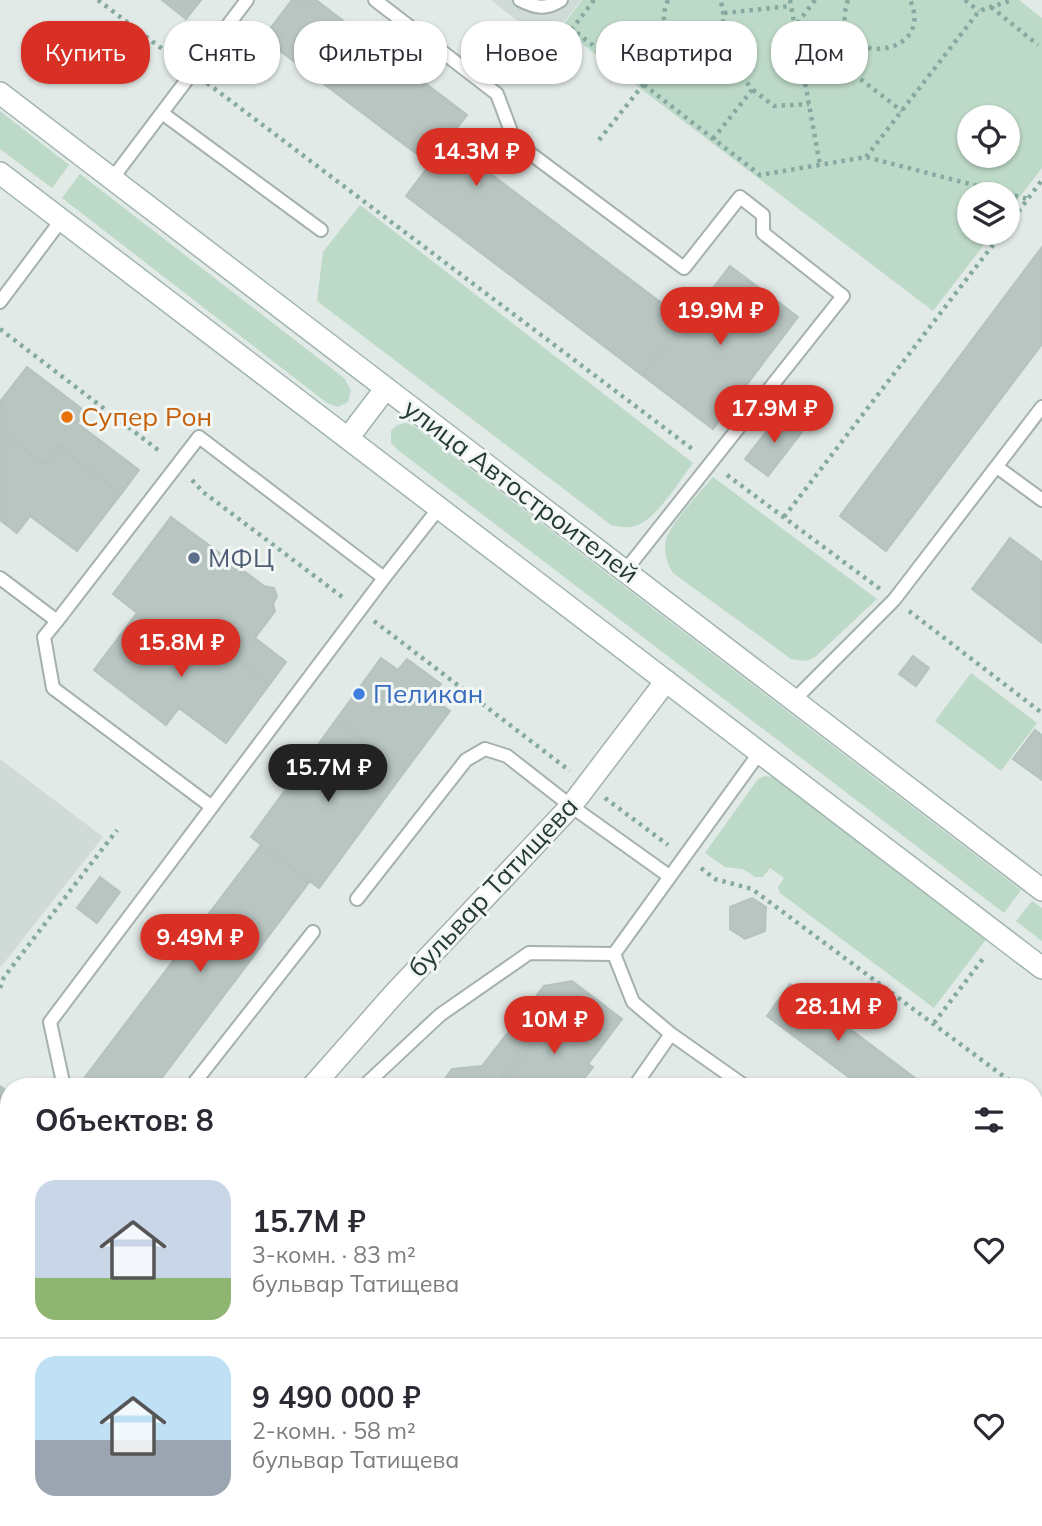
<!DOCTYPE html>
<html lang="ru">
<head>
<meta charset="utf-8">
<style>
	:root { --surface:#fff; --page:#f7f7f7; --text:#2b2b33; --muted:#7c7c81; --line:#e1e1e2; --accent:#d93025 }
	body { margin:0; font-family:Mulish,sans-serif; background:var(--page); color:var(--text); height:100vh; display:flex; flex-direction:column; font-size:26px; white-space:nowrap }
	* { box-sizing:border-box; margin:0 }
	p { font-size:23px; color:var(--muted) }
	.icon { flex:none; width:38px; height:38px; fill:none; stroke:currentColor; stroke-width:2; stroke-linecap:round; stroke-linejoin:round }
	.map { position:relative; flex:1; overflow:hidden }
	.drawer { position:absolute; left:0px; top:1078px; width:1043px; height:448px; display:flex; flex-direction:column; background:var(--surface); border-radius:28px 28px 0 0; box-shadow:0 2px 5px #0004 }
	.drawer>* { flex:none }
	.top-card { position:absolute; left:21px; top:21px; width:1001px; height:63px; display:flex; gap:14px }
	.tools { position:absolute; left:957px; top:105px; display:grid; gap:14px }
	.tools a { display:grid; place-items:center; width:63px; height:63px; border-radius:50%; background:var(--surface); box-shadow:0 2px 5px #0004; font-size:35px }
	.price { position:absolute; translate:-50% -60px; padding:0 16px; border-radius:24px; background:var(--accent); color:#fff; font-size:23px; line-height:46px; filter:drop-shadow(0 2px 4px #0008) }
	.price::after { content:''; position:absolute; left:50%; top:42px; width:21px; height:16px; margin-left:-10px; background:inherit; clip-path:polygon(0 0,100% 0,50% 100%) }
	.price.current { background:#222; color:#fff }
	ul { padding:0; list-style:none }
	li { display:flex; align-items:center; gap:21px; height:175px; padding:0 35px }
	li+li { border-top:2px solid var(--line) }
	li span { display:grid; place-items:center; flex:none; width:196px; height:140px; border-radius:21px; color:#555 }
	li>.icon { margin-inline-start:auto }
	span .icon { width:84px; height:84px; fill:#fffc; stroke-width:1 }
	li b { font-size:30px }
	h2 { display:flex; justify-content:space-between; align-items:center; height:84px; padding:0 35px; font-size:30px }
	.pill { padding:0 24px; border-radius:28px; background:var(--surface); box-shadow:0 2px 5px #0004; font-size:24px; line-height:63px }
	.pill.current { background:var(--accent); color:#fff }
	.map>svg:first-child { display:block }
</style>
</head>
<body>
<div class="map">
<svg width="1042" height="1526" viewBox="0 0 1042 1526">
	<rect width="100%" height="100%" fill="#e2eae7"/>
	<path fill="#d0dad7" d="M491,0H581L547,44Z
		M0,759L103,837L0,968Z
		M398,1517H911L905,1526H392Z"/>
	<path fill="#bdd9c7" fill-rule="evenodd" d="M582,0H1019L1042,18V168L1008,212V194H970V233H993L933,311L561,28ZM970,117H1008V156H970Z
		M0,111L69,165L52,188L0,149Z
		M80,174L344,378L351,390L348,402L338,407L327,403L62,198Z
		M360,205L693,463C679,481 659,516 638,525C629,529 620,527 611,525L317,301L323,252Z
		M406,423L414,426L1021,890L1004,913L398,450L391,443V431L397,425Z
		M713,477L877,599L815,657L806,661L791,659L673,573C667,564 663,550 666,540C670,524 701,491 713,477Z
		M971,673L1037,723L1001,771L935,721Z
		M765,776L777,778L990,934L934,1008L780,893L778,887L784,878L770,868L763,877H755L743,869L725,867L705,853L758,779Z
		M1032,901L1042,908V941L1016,921Z"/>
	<path fill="#b8c5c1" stroke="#b5c3bf" stroke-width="2" d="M162,0H201L186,19Z
		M292,0H316L467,115L447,141L684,320L642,375L406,196L430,164L263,38Z
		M1042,247V344L886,551L840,516Z
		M730,266L798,317L713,429L642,375L684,320L687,322Z
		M27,367L86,412L77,423L139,470L121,494L58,446L44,464L0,431V402Z
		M780,414L802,432L768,476L745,459Z
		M0,431L44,464L58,446L121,494L77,551L30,516L17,533L0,520Z
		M171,517L264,586L274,588L277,596L273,604L275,611L255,638L286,662L269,685L207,638L193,656L113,594Z
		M1010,538L1042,562V643L972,589Z
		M137,613L193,656L207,638L269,685L226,743L179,708L166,725L94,670Z
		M913,656L929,668L916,686L899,674Z
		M381,658L398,670L407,659L441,684L431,697L450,711L405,771L336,720Z
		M336,720L405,771L319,888L251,837Z
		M1035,730L1042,735V780L1013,759Z
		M261,845L310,881L155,1087H98L85,1077Z
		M100,877L120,892L97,923L77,908Z
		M752,898L766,907L765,931L745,939L730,929V907Z
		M572,981L622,1019L604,1043L559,1009L501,1087H439L452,1069L482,1066L544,986Z
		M790,984L927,1087H862L767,1016Z
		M559,1009L604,1043L588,1064L593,1067L578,1087H501L507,1079L502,1075L539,1026L544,1030Z
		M0,1086L9,1093V1157L0,1168Z
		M1034,1167L1042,1173V1221L1034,1215Z
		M1042,1250V1281L1034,1275V1260Z
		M71,1517H130L131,1526H73Z
		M462,1517H564L575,1526H455Z
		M669,1517H748L741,1526H663Z
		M931,1517H946L958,1526H925Z"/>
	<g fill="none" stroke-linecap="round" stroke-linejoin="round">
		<g stroke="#a5b1ae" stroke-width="16">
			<path id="service" d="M375,0L497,94L515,142L684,268L740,197L763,215V233L843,296L625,571
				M520,0C536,8 546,10 561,0
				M162,113L321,230
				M112,179L247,0
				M0,302L62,219
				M997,467L1042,500
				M0,578L57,621L44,637L53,688L212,807
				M57,621L199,437L384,578
				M794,700L894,600L1042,407
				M357,899L466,760L485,749L507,756L571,806L669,876
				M64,1087L50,1022L384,578L439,508
				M191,1087L313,932
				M363,1087L440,1015L529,953L614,954
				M634,1087L671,1034
				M746,1087L671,1034L633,1002L614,954L760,752
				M0,1217L9,1206
				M1034,1313L1042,1319
				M177,1526L184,1517
				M400,1526L406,1517
				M787,1526L793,1517
				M848,1526L850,1517"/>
		</g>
		<g stroke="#a5b1ae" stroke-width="24">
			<path id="minor" d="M312,1087L394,994L571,806L666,681
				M0,1463L9,1451
				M0,1516L1,1526"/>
		</g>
		<g stroke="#a2b5b0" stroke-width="24">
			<path id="secondary" d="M0,93L1042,890
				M0,173L1042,968
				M348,438L386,388"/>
		</g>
		<path stroke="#86aaa2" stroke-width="4.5" stroke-dasharray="3.5 5" stroke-linecap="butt" d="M98,0L178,61
			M594,0L572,29L760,175L866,157L1028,199
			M668,0C643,57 743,61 720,0
			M790,0L820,165
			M815,0L794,28L902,111
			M848,0C824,70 938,60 910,0
			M965,0L979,11
			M991,7L1038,45
			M724,13L791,6
			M846,68L862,46
			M207,83L695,451
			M753,90L774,106L809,104
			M713,139L752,90L716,36
			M599,140L678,41
			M866,157L979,11L1012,0
			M1008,225L1042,180
			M0,329L162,453
			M727,475L880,589
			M192,480L203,492L345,599
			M784,517L1002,233
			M909,611L1042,713
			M374,621L570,771
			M605,798L668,845
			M701,868L715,879L752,889L1018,1087
			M0,988L4,977L117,830
			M934,1023L985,956
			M1034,1099L1042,1105"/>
		<use href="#service" stroke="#fff" stroke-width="12"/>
		<use href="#minor" stroke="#fff" stroke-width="21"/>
		<use href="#secondary" stroke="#fff" stroke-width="21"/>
	</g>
	<circle fill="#e8710a" stroke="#f2f7f5" stroke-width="2.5" cx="67" cy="417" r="7"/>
	<circle fill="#5c6f8a" stroke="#f2f7f5" stroke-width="2.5" cx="194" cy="558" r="7"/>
	<circle fill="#3f7fe0" stroke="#f2f7f5" stroke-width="2.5" cx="359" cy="694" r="7"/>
	<g text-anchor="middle" stroke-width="6" stroke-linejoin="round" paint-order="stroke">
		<g font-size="26" fill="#c56008" stroke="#f2f7f5" text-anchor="start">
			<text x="81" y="426">Супер Рон</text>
		</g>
		<g font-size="26" fill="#243935" stroke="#f2f7f5">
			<text transform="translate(521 491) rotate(37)" y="9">улица Автостроителей</text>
			<text transform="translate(493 887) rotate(-47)" y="9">бульвар Татищева</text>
		</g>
		<g font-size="26" fill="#4e5e75" stroke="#f2f7f5" text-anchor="start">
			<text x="208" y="567">МФЦ</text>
		</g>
		<g font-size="26" fill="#366cbe" stroke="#f2f7f5" text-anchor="start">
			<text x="373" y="703">Пеликан</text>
		</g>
	</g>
</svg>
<div class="tools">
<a><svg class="icon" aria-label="locate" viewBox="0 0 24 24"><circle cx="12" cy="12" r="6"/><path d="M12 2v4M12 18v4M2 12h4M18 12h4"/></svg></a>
<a><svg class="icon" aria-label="layers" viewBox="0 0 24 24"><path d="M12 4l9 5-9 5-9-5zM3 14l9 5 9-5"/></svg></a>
</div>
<b class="price" style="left:476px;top:188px">14.3M ₽</b>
<b class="price" style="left:720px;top:347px">19.9M ₽</b>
<b class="price" style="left:774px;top:445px">17.9M ₽</b>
<b class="price" style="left:181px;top:679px">15.8M ₽</b>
<b class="price current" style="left:328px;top:804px">15.7M ₽</b>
<b class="price" style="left:200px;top:974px">9.49M ₽</b>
<b class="price" style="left:838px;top:1043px">28.1M ₽</b>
<b class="price" style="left:554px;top:1056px">10M ₽</b>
<div class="top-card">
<a class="pill current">Купить</a>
<a class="pill">Снять</a>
<a class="pill">Фильтры</a>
<a class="pill">Новое</a>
<a class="pill">Квартира</a>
<a class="pill">Дом</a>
</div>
<section class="drawer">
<h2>Объектов: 8<svg class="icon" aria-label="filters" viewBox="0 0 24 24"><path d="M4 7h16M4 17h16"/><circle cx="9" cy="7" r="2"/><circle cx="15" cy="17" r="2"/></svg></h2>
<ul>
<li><span style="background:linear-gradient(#c9d6e8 70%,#8fb573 0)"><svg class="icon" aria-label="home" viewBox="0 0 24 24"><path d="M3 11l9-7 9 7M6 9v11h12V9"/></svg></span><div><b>15.7M ₽</b><p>3-комн. · 83 m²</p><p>бульвар Татищева</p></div><svg class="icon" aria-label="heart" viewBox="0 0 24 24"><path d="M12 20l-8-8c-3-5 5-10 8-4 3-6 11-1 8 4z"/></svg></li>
<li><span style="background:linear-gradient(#bfe0f5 60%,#9aa5b1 0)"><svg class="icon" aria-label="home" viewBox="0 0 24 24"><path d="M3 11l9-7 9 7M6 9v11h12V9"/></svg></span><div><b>9 490 000 ₽</b><p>2-комн. · 58 m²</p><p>бульвар Татищева</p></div><svg class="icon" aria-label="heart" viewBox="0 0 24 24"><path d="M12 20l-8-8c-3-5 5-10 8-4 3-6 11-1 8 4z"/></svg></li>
</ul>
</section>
</div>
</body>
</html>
